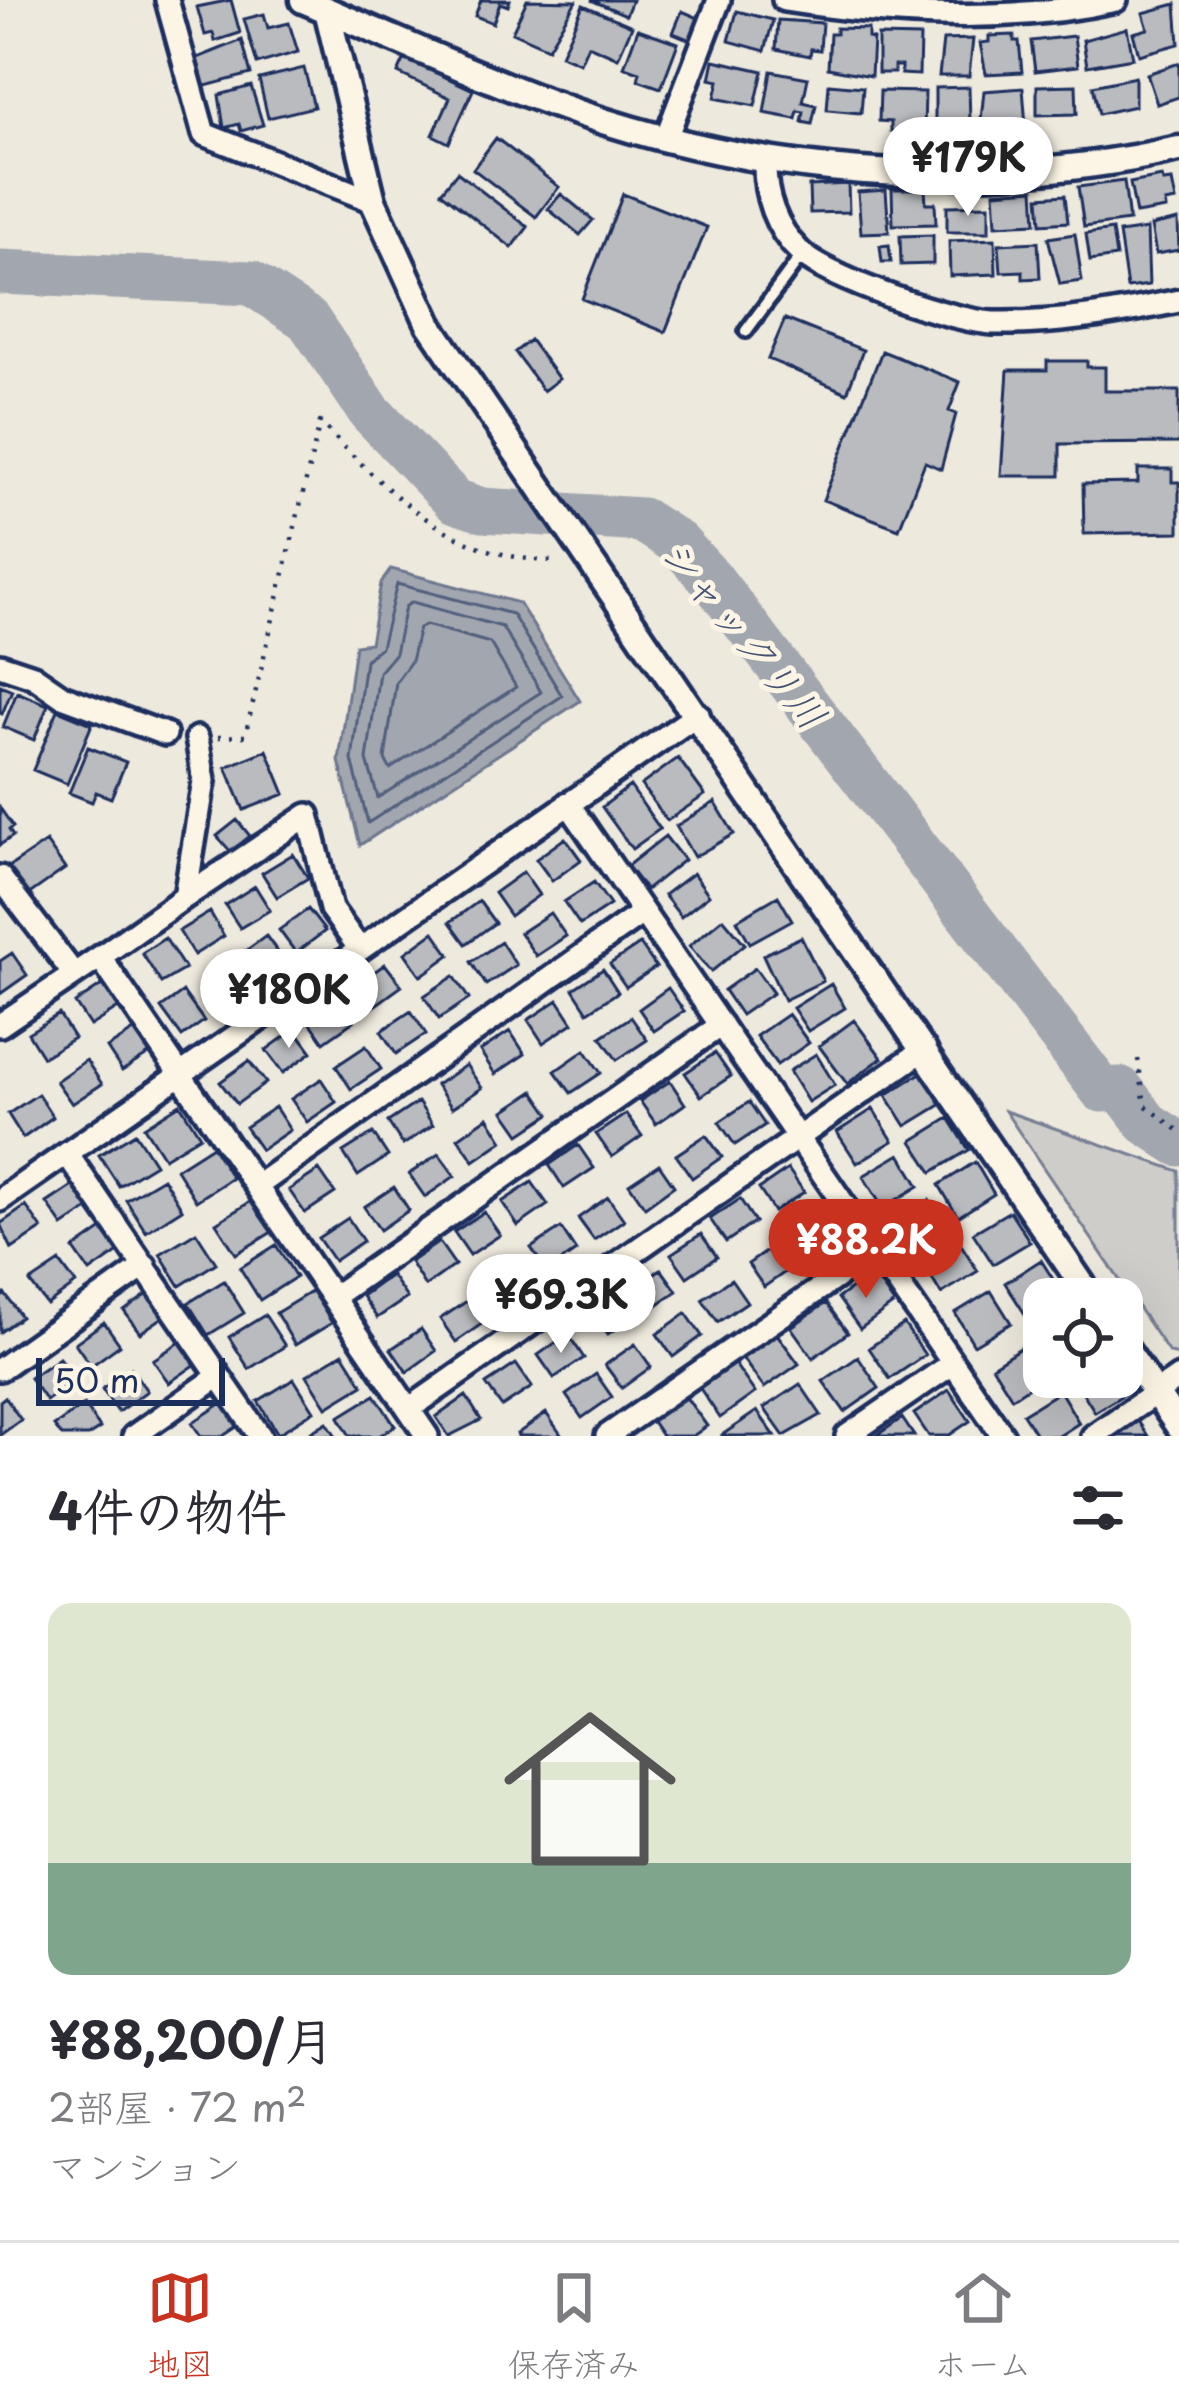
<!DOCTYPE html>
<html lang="ja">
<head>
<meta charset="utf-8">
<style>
	:root { --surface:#fff; --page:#f7f7f7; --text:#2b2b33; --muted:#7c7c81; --line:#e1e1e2; --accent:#c8321e }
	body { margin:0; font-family:"Playpen Sans","Klee One",sans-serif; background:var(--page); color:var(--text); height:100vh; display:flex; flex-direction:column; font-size:45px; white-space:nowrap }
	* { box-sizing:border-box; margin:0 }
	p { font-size:39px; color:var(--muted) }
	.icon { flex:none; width:66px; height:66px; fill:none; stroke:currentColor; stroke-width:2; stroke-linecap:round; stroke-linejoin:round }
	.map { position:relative; height:1436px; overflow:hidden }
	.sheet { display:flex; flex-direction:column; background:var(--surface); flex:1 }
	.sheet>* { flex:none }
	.buttons { position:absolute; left:1023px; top:1278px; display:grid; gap:24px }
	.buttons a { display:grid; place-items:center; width:120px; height:120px; border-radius:24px; background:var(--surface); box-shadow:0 12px 48px #0002; font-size:60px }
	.scale { position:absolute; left:36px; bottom:30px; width:189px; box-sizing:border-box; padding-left:12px; border:6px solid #1b2f5e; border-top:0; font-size:33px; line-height:42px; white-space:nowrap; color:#1b2f5e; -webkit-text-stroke:9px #fcf5e5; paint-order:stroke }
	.price { position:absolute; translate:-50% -102px; padding:0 27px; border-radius:42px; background:#fff; color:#222; font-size:39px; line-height:78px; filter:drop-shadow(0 3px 6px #0008) }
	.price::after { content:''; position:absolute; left:50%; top:72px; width:36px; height:27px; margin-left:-18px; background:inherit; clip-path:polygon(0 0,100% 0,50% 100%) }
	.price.active { background:var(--accent); color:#fff }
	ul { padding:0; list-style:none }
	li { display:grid; align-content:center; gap:24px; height:636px; padding:0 48px }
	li+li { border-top:3px solid var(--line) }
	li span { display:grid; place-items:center; height:372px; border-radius:24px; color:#555 }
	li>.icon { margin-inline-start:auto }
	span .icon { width:216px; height:216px; fill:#fffc; stroke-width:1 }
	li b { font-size:51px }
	h2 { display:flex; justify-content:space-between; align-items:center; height:144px; padding:0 48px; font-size:51px }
	.tabs { display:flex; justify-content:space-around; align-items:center; height:168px; border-top:3px solid var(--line); background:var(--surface); font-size:33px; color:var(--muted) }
	.tabs a { display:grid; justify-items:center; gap:6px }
	.tabs .active { color:var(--accent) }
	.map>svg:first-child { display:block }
</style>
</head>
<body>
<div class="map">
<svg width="1179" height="1436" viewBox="0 0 1179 1436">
	<rect width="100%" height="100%" fill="#eee9dd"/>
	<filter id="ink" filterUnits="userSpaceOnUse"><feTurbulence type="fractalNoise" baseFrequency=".00833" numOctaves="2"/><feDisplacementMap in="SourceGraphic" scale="24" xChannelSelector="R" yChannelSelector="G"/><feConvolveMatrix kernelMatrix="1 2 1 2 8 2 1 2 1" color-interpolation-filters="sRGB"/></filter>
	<g filter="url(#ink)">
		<path fill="#cfcdca" stroke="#757e94" stroke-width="3" d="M1005,1111L1179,1171V1355L1169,1353Z"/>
		<path fill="#a2a7af" stroke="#6c778f" stroke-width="3" d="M391,569L519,603L580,701L360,845L339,761L355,645L370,643L381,583Z"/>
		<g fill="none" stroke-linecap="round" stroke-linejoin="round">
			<path stroke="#515f7e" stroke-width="3" d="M397,584L512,614L562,696L368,823L352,760L365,660L381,647Z
				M412,602L502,627L541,692L378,798L367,760L379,672L395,653L405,607Z
				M426,625L490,643L516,687L390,769L385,759L396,682L411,661L419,628Z"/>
			<path stroke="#a2a7af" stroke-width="45" d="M0,272L251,283L308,320L370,412L455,501L482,510L642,520L678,543L712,580L1102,1090L1121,1089L1147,1123L1179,1144"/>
		</g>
		<path fill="#babbbe" stroke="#1b2f5e" stroke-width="3" d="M231,0L240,33L215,41L213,33L205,35L197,7Z
			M481,0H510L508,6L500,3L493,23L475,16Z
			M527,0L576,1L548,48L512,32Z
			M591,0H632L626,15Z
			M1176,4L1179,44L1139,55L1133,33L1148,29L1143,13Z
			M583,5L632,26L618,58L588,45L580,63L561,55Z
			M682,11L701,19L693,41L673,33Z
			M737,11L773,20L765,51L729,41Z
			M264,14L268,28L289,23L298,52L257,64L244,19Z
			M778,20L822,23L820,50L811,49L810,56L776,49Z
			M836,28L868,29V38L873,39L871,76L828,68L830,34H836Z
			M1127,28L1133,58L1087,66L1083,40Z
			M638,29L678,43L661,88L638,80L640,72L624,67Z
			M1014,35V41H1019L1022,72L986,74L980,43L989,42V36Z
			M878,36L920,37L919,75L901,74V66H894V73H878Z
			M1074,36L1078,66L1035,71L1031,41Z
			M973,39L969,76H939L943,40Z
			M242,40L251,74L202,87L195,59Z
			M405,58L473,90L449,143L433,135L450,98L398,73Z
			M714,60L763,71L755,106L715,98L719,81L710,79Z
			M1179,63V97L1157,104L1147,74Z
			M304,68L314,107L268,118L259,79Z
			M771,71L808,78L803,102L816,105L812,124L802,122L804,112L798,111L796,119L764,113Z
			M1135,77V106L1099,114L1093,86Z
			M829,84L863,87L861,113L827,110Z
			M1076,85L1077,114L1037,115V86Z
			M251,86L263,125L241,131L239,124L224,128L219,95Z
			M969,87L970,122L951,123V137H935V88Z
			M1023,88L1026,126L980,129L984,91Z
			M880,91L925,92L924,132L891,131V122L879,121Z
			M496,138L559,187L536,217L473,169Z
			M457,172L528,227L512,248L441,192Z
			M1162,177L1163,182L1172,181L1176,201L1165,203L1166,209L1136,214L1130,183Z
			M1124,181L1129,221L1084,227L1078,187Z
			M848,184L849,212L810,213L809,186Z
			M892,189H925L926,203H935L936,224L893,225Z
			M1034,189L1036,223L996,225L994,192Z
			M886,190L889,232L861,233L858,192Z
			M561,194L593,220L580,235L548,209Z
			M623,194L707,227L665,332L582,299Z
			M1065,195L1068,222L1041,224L1039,197Z
			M989,205V232H947V206Z
			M1178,220L1179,250L1156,254L1151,226Z
			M1147,229L1149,285L1127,288L1119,233Z
			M1112,230L1116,257L1090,261L1086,234Z
			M1075,234L1082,281L1060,284L1048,238Z
			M933,235V264L901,265L900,236Z
			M995,239L996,274L950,276L949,241Z
			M1038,242L1040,278L1023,279V271L1001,272L999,244Z
			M889,245L891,262H882L880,246Z
			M785,319L863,350L847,393L768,359Z
			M530,340L559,379L543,391L515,352Z
			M882,351L960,382L949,411L956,414L941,469L925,462L899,529L823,500Z
			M1047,361H1087V367H1105V391H1179V443L1060,444V476H1001L1008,370H1047Z
			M1138,469H1172V482H1179V532L1084,534L1083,484L1138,483Z
			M0,685L12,690L2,714L0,713Z
			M17,692L48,705L34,740L3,727Z
			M58,710L92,724L67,784L33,770Z
			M88,747L126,762L111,798L96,792L92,802L69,793Z
			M267,750L285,794L244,810L226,767Z
			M678,758L705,795L667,821L641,785Z
			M630,786L660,829L632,849L602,807Z
			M715,802L734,834L694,857L676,826Z
			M0,808L13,827L9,830L13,836L0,845Z
			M237,820L250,836L231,852L217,836Z
			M665,836L684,860L646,890L627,866Z
			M565,838L581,860L552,881L536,859Z
			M46,842L65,869L28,895L9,867Z
			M293,854L308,878L277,897L262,873Z
			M523,872L539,895L510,916L494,893Z
			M693,873L709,895L681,917L664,895Z
			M594,882L610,905L580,925L564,902Z
			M255,886L270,910L240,928L225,905Z
			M778,896L792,920L750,943L737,920Z
			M479,901L495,923L466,944L450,922Z
			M308,909L325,931L296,953L279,930Z
			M210,912L224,936L194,955L179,931Z
			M550,913L566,936L536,956L520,933Z
			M723,918L745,944L711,972L689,946Z
			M434,932L450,955L421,976L405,953Z
			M266,936L282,958L253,979L237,957Z
			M801,937L823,981L784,1000L763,955Z
			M165,938L185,969L161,983L142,953Z
			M501,942L516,965L486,985L471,962Z
			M640,944L656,967L626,987L610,964Z
			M12,953L27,975L0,994V961Z
			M231,963L248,986L218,1007L202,985Z
			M385,964L402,986L373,1007L356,985Z
			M755,968L773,993L741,1015L724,990Z
			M603,969L618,992L588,1012L573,989Z
			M454,976L469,999L439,1019L424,996Z
			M105,983L120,1007L90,1026L75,1003Z
			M831,984L845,1008L808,1031L793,1008Z
			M668,988L684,1011L654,1031L639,1009Z
			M183,992L204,1021L182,1037L161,1008Z
			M337,998L354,1021L324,1042L308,1019Z
			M558,1000L573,1023L543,1043L528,1020Z
			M411,1011L426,1034L396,1054L381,1031Z
			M59,1014L74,1038L43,1057L28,1033Z
			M788,1014L809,1043L777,1065L756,1036Z
			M631,1017L647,1040L617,1060L601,1037Z
			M854,1020L882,1058L847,1084L819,1046Z
			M137,1029L152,1052L122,1071L107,1048Z
			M295,1029L312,1052L283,1073L266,1050Z
			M510,1031L525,1054L495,1074L480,1051Z
			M366,1046L381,1069L351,1089L336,1066Z
			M585,1050L601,1073L571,1093L555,1071Z
			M715,1053L731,1076L701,1096L685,1073Z
			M816,1054L835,1085L808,1102L789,1071Z
			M86,1060L102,1084L72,1104L56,1081Z
			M249,1061L266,1083L237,1104L220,1082Z
			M466,1065L482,1088L452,1108L436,1085Z
			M922,1072L942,1104L906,1126L886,1095Z
			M321,1079L336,1102L307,1122L291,1099Z
			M670,1081L685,1104L656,1124L640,1101Z
			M534,1091L550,1114L520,1134L504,1111Z
			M38,1094L53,1117L23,1138L8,1114Z
			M418,1102L433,1125L403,1145L388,1122Z
			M749,1102L765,1125L735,1145L719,1122Z
			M180,1104L200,1136L164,1158L144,1127Z
			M275,1107L290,1130L261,1150L245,1127Z
			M873,1109L893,1141L857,1163L837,1132Z
			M626,1114L642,1136L612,1157L596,1134Z
			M488,1117L503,1141L474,1161L458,1138Z
			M949,1118L969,1150L932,1172L912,1141Z
			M135,1133L155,1164L119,1186L99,1155Z
			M373,1133L388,1156L358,1176L343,1152Z
			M706,1135L722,1157L692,1178L676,1155Z
			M578,1145L594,1168L564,1188L549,1165Z
			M212,1146L232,1178L196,1201L176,1169Z
			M439,1154L455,1176L425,1197L409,1174Z
			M900,1154L919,1186L883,1208L863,1176Z
			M975,1162L994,1194L958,1217L939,1185Z
			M659,1164L674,1186L645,1207L629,1184Z
			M788,1169L804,1192L774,1212L759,1189Z
			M319,1170L335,1193L305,1213L289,1190Z
			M163,1178L182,1209L146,1232L126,1200Z
			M532,1182L548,1205L518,1226L502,1202Z
			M77,1183L93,1206L63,1226L47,1203Z
			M394,1187L409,1210L380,1230L364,1207Z
			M608,1197L624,1220L594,1240L578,1218Z
			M740,1199L755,1222L726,1242L710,1219Z
			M253,1200L272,1232L236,1254L216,1223Z
			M929,1200L949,1232L913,1254L893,1223Z
			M26,1206L42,1229L12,1249L0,1224Z
			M1010,1211L1030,1242L993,1264L973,1233Z
			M484,1212L500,1235L470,1255L454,1232Z
			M819,1216L835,1239L806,1260L790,1237Z
			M348,1218L363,1241L334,1261L318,1238Z
			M104,1228L120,1251L90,1272L74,1249Z
			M561,1228L576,1251L547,1271L531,1248Z
			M196,1232L216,1263L180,1286L160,1254Z
			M701,1234L717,1257L687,1277L671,1254Z
			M958,1240L978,1271L941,1294L922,1262Z
			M439,1242L455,1265L425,1286L410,1262Z
			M778,1243L794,1266L764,1287L748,1264Z
			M276,1245L296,1277L260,1300L240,1268Z
			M1041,1260L1061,1292L1025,1314L1005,1283Z
			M60,1262L76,1284L47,1305L30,1282Z
			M513,1264L529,1288L499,1308L483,1285Z
			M661,1269L677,1291L647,1312L631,1289Z
			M873,1273L894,1304L860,1329L838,1298Z
			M391,1275L407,1298L377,1318L362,1296Z
			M731,1279L747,1302L718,1322L702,1299Z
			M224,1281L244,1313L208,1335L188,1303Z
			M153,1290L169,1313L140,1333L124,1311Z
			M312,1291L332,1323L295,1345L276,1313Z
			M622,1291L638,1313L608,1334L592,1310Z
			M991,1291L1011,1323L974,1345L955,1313Z
			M5,1294L21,1317L0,1332V1298Z
			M470,1299L486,1321L456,1342L440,1319Z
			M826,1303L848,1333L813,1358L791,1327Z
			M686,1313L702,1336L673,1357L657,1334Z
			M265,1315L285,1346L249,1369L229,1337Z
			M104,1322L120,1345L91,1366L75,1343Z
			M904,1324L925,1355L890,1379L869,1348Z
			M421,1329L436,1351L407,1372L391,1349Z
			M568,1334L584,1358L554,1378L538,1355Z
			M777,1334L799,1364L764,1388L742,1358Z
			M183,1340L199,1362L169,1383L153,1360Z
			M1028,1343L1044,1377L1012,1398L992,1366Z
			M635,1344L651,1367L622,1388L605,1365Z
			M343,1353L363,1385L327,1407L307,1375Z
			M858,1357L879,1388L845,1412L823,1381Z
			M59,1358L75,1380L46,1401L30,1378Z
			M734,1363L755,1393L720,1418L699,1387Z
			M516,1364L532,1387L502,1407L486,1384Z
			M131,1368L147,1391L118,1412L102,1389Z
			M596,1374L612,1397L582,1418L566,1395Z
			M1122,1375L1131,1390L1095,1412L1075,1380Z
			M294,1379L314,1411L278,1434L258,1401Z
			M800,1384L821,1415L784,1436L764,1408Z
			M949,1390L970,1421L948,1436H929L914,1414Z
			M1060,1391L1079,1423L1059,1436H1037L1023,1414Z
			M375,1395L395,1426L379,1436H350L339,1417Z
			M466,1396L481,1420L449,1436L436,1417Z
			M685,1396L707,1426L693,1436H662L651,1420Z
			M5,1397L21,1420L0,1435V1401Z
			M222,1403L238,1426L223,1436H201L192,1423Z
			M84,1405L100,1428L88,1436H62L54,1426Z
			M757,1411L775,1436H723L722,1435Z
			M546,1413L562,1436H518L517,1434Z
			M902,1418L914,1436H876Z
			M1136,1418L1148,1436H1108Z
			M327,1422L336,1436H305Z"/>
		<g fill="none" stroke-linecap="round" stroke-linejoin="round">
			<g stroke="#1b2f5e" stroke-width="20">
				<path id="service" d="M746,331L802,255"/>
			</g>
			<g stroke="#1b2f5e" stroke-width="30">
				<path id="minor" d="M167,0L204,134L373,201
					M784,0C893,17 1008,24 1116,0
					M666,138L719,0
					M765,161C764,195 775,228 800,252C828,279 957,323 997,323C1058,324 1119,313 1179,301
					M0,665L33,676L62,696L165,734
					M568,803L1003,1436
					M0,877L73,973
					M185,897L308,815L331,909L359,948
					M100,957L185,897L204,781L197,738
					M0,1025L100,957L427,1436
					M67,1154L260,1436
					M257,1186L642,913
					M0,1200L698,714
					M334,1296L721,1025
					M0,1369L145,1266
					M409,1409L925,1049
					M134,1436L219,1376
					M607,1436L877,1249
					M847,1436L952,1364
					M1093,1436L1179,1377"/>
			</g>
			<g stroke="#1b2f5e" stroke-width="33">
				<path id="tertiary" d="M303,0C384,34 465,71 548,102C749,177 970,195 1179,149
					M327,10L373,201L429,324L1092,1299
					M1122,1344L1179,1427"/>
			</g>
			<path stroke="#1b2f5e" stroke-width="4.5" stroke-dasharray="3 9" stroke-linecap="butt" d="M218,737L245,736L320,422C389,493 453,561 559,561
				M1138,1059L1145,1105L1179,1131"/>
			<use href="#service" stroke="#fcf5e5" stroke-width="10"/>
			<use href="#minor" stroke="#fcf5e5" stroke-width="21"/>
			<use href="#tertiary" stroke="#fcf5e5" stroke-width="24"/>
		</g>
	</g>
	<g text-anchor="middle" stroke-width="10" stroke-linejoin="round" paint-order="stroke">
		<g font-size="39" font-style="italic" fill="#445376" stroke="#fcf5e5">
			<text transform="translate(743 634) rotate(50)" y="14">シャックリ川</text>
		</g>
	</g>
</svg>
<div class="buttons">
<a><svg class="icon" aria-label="locate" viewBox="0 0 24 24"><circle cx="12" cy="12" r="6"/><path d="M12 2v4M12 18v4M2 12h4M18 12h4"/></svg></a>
</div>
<div class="scale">50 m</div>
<b class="price" style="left:968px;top:219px">¥179K</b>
<b class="price" style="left:289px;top:1051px">¥180K</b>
<b class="price active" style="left:866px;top:1301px">¥88.2K</b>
<b class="price" style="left:561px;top:1356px">¥69.3K</b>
</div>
<section class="sheet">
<h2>4件の物件<svg class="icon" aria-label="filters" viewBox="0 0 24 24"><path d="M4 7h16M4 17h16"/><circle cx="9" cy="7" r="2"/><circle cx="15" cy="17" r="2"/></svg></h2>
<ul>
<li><span style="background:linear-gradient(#dfe7d0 70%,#7fa58c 0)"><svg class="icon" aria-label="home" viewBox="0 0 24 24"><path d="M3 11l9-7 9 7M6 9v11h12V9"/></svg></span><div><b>¥88,200/月</b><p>2部屋 · 72 m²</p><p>マンション</p></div></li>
</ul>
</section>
<nav class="tabs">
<a class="active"><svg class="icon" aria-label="map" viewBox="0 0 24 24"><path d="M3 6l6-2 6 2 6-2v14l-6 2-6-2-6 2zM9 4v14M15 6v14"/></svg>地図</a>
<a><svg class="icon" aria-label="saved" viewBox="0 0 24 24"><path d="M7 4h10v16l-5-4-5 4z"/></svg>保存済み</a>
<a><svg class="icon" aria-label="home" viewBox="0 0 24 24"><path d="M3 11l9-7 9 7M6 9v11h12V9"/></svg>ホーム</a>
</nav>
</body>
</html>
